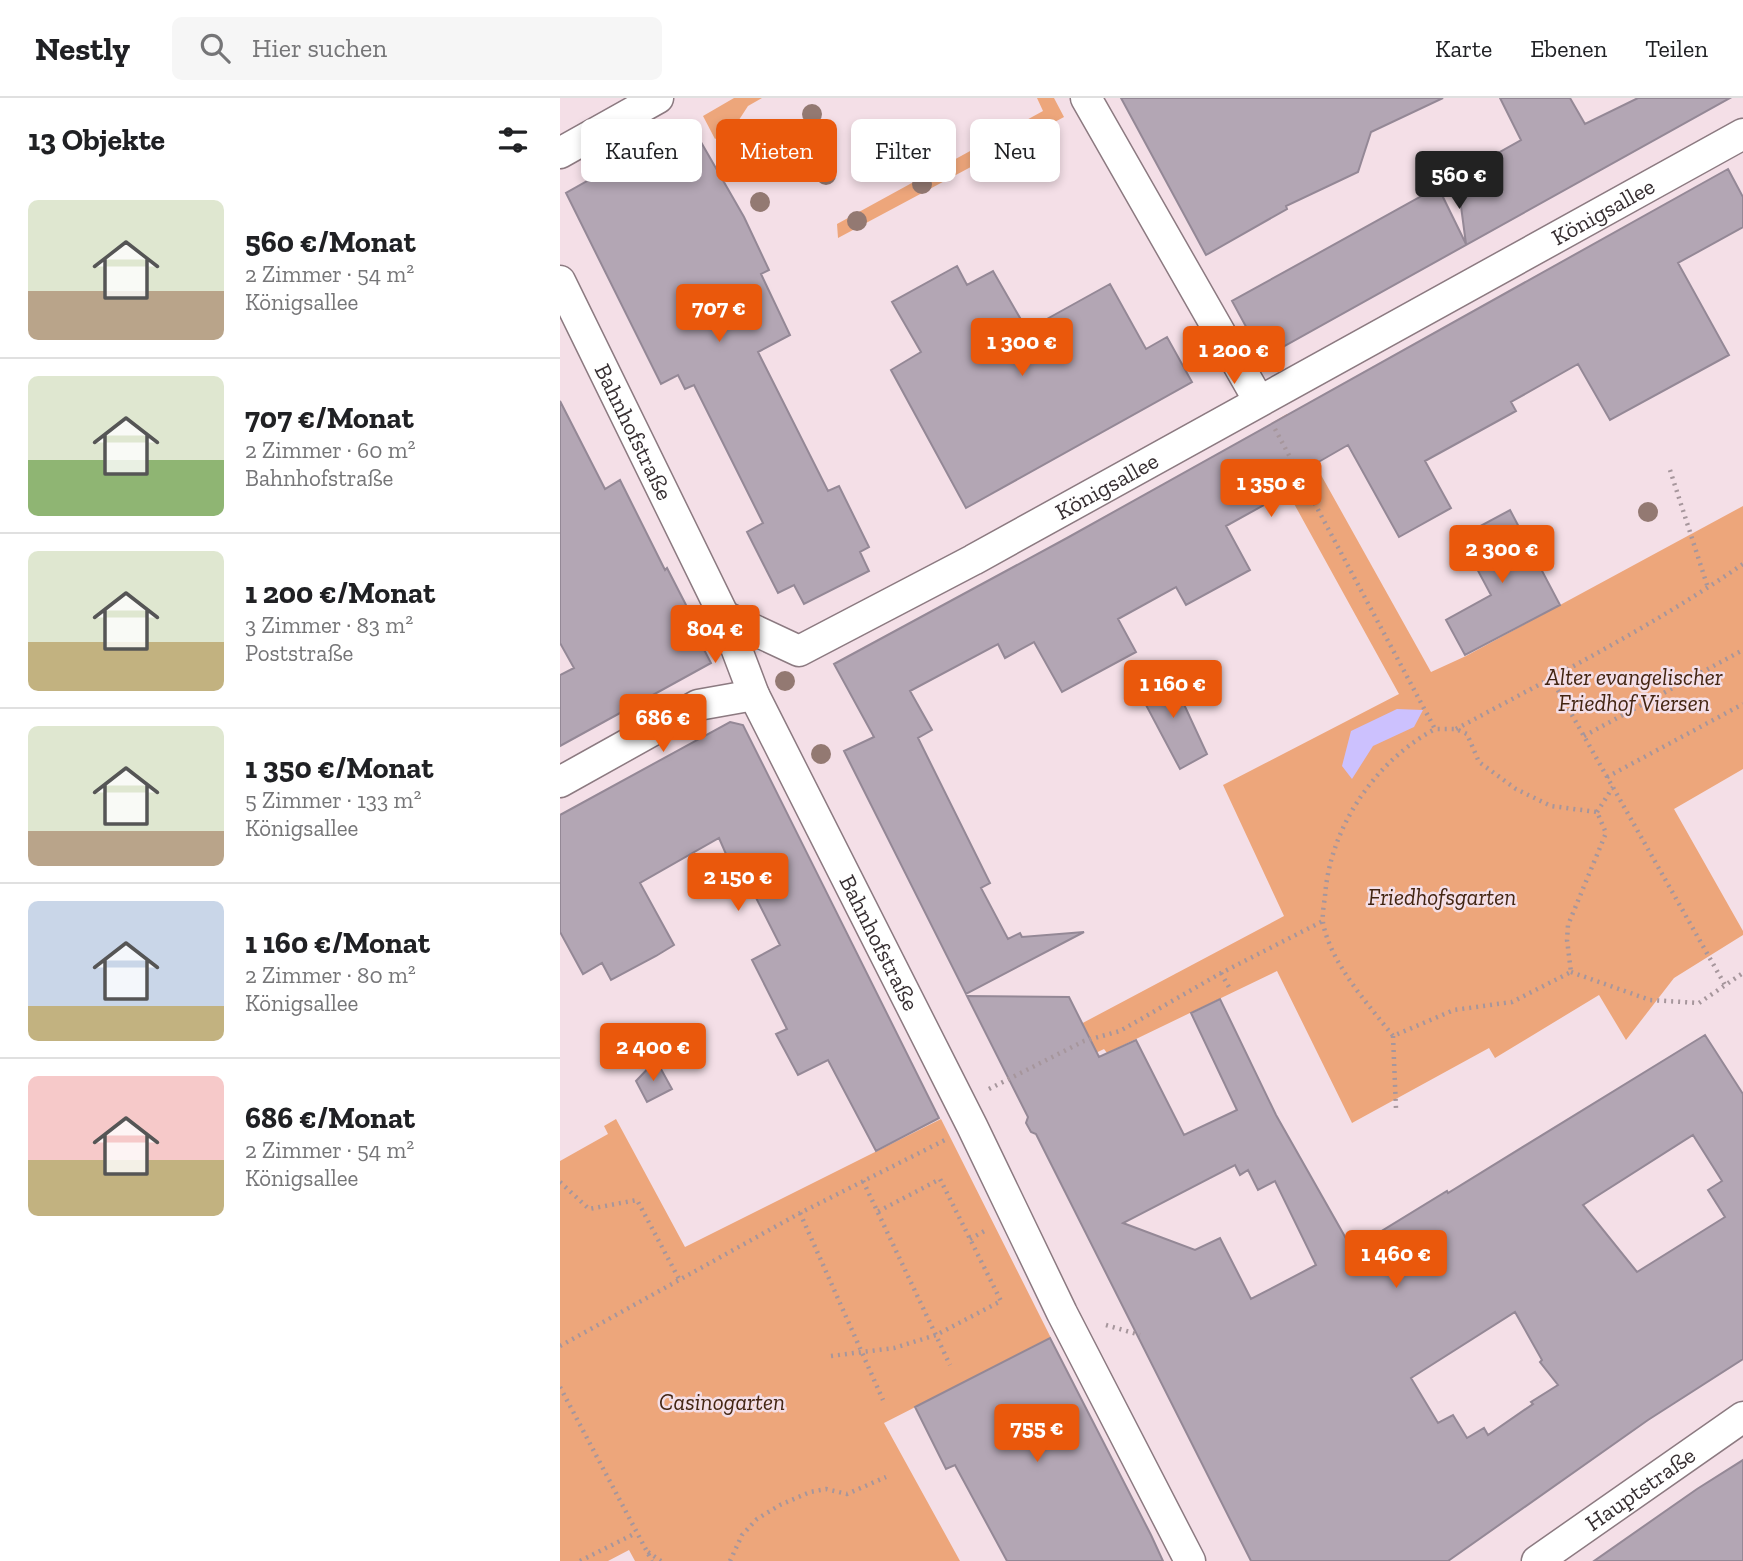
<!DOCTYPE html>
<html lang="de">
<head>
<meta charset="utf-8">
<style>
	:root { --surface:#fff; --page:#f6f6f6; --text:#202124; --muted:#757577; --line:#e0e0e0; --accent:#ea580c }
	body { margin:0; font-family:"Zilla Slab",serif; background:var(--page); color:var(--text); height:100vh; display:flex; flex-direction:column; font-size:26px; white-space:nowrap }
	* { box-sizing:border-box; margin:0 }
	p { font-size:23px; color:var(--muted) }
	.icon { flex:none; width:38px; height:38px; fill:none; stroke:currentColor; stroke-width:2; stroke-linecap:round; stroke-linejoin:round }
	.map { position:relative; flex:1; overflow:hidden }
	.side { display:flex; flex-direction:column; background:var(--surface); width:560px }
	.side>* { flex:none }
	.banner { position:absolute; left:21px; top:21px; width:665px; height:63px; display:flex; gap:14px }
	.price { position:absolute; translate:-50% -60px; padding:0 16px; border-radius:7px; background:var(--accent); color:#fff; font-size:23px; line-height:46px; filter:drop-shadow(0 2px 4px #0008) }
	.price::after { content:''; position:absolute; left:50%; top:42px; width:21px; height:16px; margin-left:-10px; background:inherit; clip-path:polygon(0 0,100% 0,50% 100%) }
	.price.selected { background:#222; color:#fff }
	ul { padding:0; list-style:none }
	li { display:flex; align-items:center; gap:21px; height:175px; padding:0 28px }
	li+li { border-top:2px solid var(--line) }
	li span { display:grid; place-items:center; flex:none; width:196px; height:140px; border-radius:10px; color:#555 }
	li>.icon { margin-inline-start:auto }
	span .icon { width:84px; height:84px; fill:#fffc; stroke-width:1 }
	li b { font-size:30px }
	h2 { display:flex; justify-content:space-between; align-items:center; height:84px; padding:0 28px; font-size:30px }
	.tag { padding:0 24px; border-radius:10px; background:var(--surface); box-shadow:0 4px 10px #0003; font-size:24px; line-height:63px }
	.tag.selected { background:var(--accent); color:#fff }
	header { display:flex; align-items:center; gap:42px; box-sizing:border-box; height:98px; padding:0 35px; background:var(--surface); border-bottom:2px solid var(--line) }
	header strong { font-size:33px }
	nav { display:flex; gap:38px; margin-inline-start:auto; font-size:24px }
	.search { width:490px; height:63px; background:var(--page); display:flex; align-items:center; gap:18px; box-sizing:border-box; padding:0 24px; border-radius:10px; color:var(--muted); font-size:26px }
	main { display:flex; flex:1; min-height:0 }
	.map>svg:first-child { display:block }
</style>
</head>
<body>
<header>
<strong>Nestly</strong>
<div class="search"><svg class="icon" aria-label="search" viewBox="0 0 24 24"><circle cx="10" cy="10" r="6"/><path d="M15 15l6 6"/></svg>Hier suchen</div>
<nav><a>Karte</a><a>Ebenen</a><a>Teilen</a></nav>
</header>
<main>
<section class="side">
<h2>13 Objekte<svg class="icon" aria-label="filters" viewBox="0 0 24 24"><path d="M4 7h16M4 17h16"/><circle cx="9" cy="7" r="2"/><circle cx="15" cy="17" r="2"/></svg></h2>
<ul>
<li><span style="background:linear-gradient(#dfe7d0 65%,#b9a48a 0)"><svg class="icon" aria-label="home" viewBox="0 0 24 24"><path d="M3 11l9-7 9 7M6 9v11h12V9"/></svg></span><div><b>560 €/Monat</b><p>2 Zimmer · 54 m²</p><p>Königsallee</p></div></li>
<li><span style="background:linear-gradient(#dfe7d0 60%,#8fb573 0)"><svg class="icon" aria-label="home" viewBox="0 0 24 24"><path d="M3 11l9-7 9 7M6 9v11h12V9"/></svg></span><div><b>707 €/Monat</b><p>2 Zimmer · 60 m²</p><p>Bahnhofstraße</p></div></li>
<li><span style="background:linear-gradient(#dfe7d0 65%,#c2b280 0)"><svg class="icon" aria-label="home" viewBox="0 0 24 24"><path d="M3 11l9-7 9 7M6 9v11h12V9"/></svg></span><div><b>1 200 €/Monat</b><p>3 Zimmer · 83 m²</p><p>Poststraße</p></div></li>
<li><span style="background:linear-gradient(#dfe7d0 75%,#b9a48a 0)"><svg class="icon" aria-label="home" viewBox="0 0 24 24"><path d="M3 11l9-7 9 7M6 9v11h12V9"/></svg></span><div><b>1 350 €/Monat</b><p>5 Zimmer · 133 m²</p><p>Königsallee</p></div></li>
<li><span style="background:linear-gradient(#c9d6e8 75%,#c2b280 0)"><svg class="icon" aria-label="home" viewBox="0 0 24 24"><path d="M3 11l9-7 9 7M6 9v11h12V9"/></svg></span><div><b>1 160 €/Monat</b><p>2 Zimmer · 80 m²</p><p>Königsallee</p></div></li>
<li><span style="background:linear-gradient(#f6c9c9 60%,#c2b280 0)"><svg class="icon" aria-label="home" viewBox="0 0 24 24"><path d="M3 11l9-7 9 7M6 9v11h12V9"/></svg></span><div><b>686 €/Monat</b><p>2 Zimmer · 54 m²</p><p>Königsallee</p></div></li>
</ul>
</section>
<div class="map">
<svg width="1183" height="1463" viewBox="0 0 1183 1463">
	<rect width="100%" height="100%" fill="#f4dfe7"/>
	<path fill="#eda67b" d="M174,0H202L188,8L175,28L155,41L143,18Z
		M477,0H494L504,19L278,140L277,126L483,13Z
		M727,316L871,574L906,558L1183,408V671L1114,711L1183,833V837L1114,880L1066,942L1039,897L935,960L929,950L792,1025L717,873L547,955L544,951L517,964L502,936L724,818L663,687L839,596L695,335Z
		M56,1021L125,1149L381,1021L491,1240L324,1325L400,1463H75L69,1452L48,1463H0V1063L48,1036L44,1028Z"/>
	<path fill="#ccc1fe" d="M837,611L863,612L854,629L813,648L792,681L782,668L791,633Z"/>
	<path fill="#b3a6b4" stroke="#948896" stroke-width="2" fill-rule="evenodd" d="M561,0H883L811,34L798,74L726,108L727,111L646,157Z
		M940,0H1010L1025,26L1078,0H1170L703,260L672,203L878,89L906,146L897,78L961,42Z
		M130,25L184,119L209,172L201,176L230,237L198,254L268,393L279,388L309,449L300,454L309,473L244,506L234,487L218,495L187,434L203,425L134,287L125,291L118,277L101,286L6,95Z
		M1168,71L1183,99V129L1118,165L1169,257L1050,322L1018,266L951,304L956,313L865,363L891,410L839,439L788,347L722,385L709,394L713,402L666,428L690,472L626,507L616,489L558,521L576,554L502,594L474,544L445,560L438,546L350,593L372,632L358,640L430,785L421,790L448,841L460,835L462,839L524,834L406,896L284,653L314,639L274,566L507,440Z
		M397,168L407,187L433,173L467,232L550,186L586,251L607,239L632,284L406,410L331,272L361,254L332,204Z
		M0,303L45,391L60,382L105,472L107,470L143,540H138L151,565L0,648V577L14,570L0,545Z
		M950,412L1000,507L905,557L886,522L931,497L900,439Z
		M609,574L647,656L620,671L578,592Z
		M170,624L183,627L379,1020L316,1053L268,962L238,977L216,936L227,931L192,862L220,847L187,782L179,786L159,740L80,785L114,847L96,858L51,882L42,865L23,876L0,834V717Z
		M407,898L509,899L539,959L576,942L624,1037L677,1012L631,915L660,901L716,1017L792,1151L887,1093L888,1095L1145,937L1183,996V1261L1088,1322L888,1463H691L486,1056L476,1036L471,1034L466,1025L468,1019ZM1133,1037L1162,1083L1148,1092L1165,1119L1077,1174L1023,1107ZM675,1067L680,1077L688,1072L698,1092L715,1083L756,1167L691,1201L660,1140L635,1152L563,1125ZM955,1214L982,1262L980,1264L998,1287L971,1304L973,1306L928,1337L924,1330L907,1340L893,1317L878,1325L851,1280Z
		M96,962L112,991L87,1004L76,983Z
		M490,1240L591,1437L603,1463H447L395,1367L386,1371L355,1309Z
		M1183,1362V1463H1034L1137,1391Z"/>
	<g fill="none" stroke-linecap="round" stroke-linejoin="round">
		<g stroke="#8c7a81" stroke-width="33">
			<g id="minor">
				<path d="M526,0L699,303"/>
				<path d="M0,55L98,0"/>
				<path id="s1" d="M0,183L164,518L194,597L412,1028L502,1215L630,1463"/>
				<path id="s2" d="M164,518L239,553L413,462L1183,36"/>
				<path d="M0,684L138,607L194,597"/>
				<path id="s3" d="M977,1463L1183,1319"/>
			</g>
		</g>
		<path stroke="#a6969c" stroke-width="4.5" stroke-dasharray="2 5" stroke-linecap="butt" d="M715,331L875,631C814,664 770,730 765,798C764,806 762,817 763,825C771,866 808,906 833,938L894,912L952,904L1011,874L1007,842L1008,827L1046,735L1037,714L991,708L956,691L919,664L907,636L896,631H875
			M1110,372L1148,490
			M991,580L1165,887
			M896,631C993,579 1093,528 1183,466
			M1024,638L1183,552
			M1047,679L1183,606
			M1037,714L1053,689
			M1011,874L1090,902L1139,905L1183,875
			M661,875L670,891
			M833,938L836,1011
			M429,991L524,943L560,933L661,875L763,823
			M303,1083L390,1267
			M0,1084L29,1111L77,1102L119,1181
			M240,1115L323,1302
			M410,1141L428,1131
			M546,1227L580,1237
			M0,1248L240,1115L385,1042
			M271,1258L334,1250L376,1237L441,1203L380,1081L317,1114
			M0,1289L92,1463
			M88,1454L101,1463
			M20,1463L76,1435
			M170,1463L182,1437L197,1421L220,1407L250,1394L266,1391L287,1396L326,1379"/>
		<use href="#minor" stroke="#fff" stroke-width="30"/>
	</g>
	<g fill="#937972">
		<circle cx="252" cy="16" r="10"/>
		<circle cx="430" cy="46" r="10"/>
		<circle cx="266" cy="77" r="10"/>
		<circle cx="362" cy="86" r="10"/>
		<circle cx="200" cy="104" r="10"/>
		<circle cx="297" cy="123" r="10"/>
		<circle cx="1088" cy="414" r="10"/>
		<circle cx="225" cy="583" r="10"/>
		<circle cx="261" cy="656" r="10"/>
	</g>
	<g text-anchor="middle" stroke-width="5" stroke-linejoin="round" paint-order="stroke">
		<g font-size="23" fill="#362e31" stroke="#f4dfe7">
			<text dy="8" stroke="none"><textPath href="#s2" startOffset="999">Königsallee</textPath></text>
			<text dy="8" stroke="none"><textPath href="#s1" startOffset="168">Bahnhofstraße</textPath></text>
			<text dy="8" stroke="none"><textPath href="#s2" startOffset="432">Königsallee</textPath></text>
			<text dy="8" stroke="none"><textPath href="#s1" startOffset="735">Bahnhofstraße</textPath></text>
			<text dy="8" stroke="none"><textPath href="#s3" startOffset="126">Hauptstraße</textPath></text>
		</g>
		<g font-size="23" font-style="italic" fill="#432512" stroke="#f4dfe7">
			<text x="1074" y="587">Alter evangelischer<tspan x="1074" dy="26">Friedhof Viersen</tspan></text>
			<text x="882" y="807">Friedhofsgarten</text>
			<text x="162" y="1312">Casinogarten</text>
		</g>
	</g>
</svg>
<b class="price selected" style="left:899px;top:113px">560 €</b>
<b class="price" style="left:159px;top:246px">707 €</b>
<b class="price" style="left:462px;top:280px">1 300 €</b>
<b class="price" style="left:674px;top:288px">1 200 €</b>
<b class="price" style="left:711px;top:421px">1 350 €</b>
<b class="price" style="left:942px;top:487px">2 300 €</b>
<b class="price" style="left:155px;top:567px">804 €</b>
<b class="price" style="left:613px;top:622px">1 160 €</b>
<b class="price" style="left:103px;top:656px">686 €</b>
<b class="price" style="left:178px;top:815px">2 150 €</b>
<b class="price" style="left:93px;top:985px">2 400 €</b>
<b class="price" style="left:836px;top:1192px">1 460 €</b>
<b class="price" style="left:477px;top:1366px">755 €</b>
<div class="banner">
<a class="tag">Kaufen</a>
<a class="tag selected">Mieten</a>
<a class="tag">Filter</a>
<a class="tag">Neu</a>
</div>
</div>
</main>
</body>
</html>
